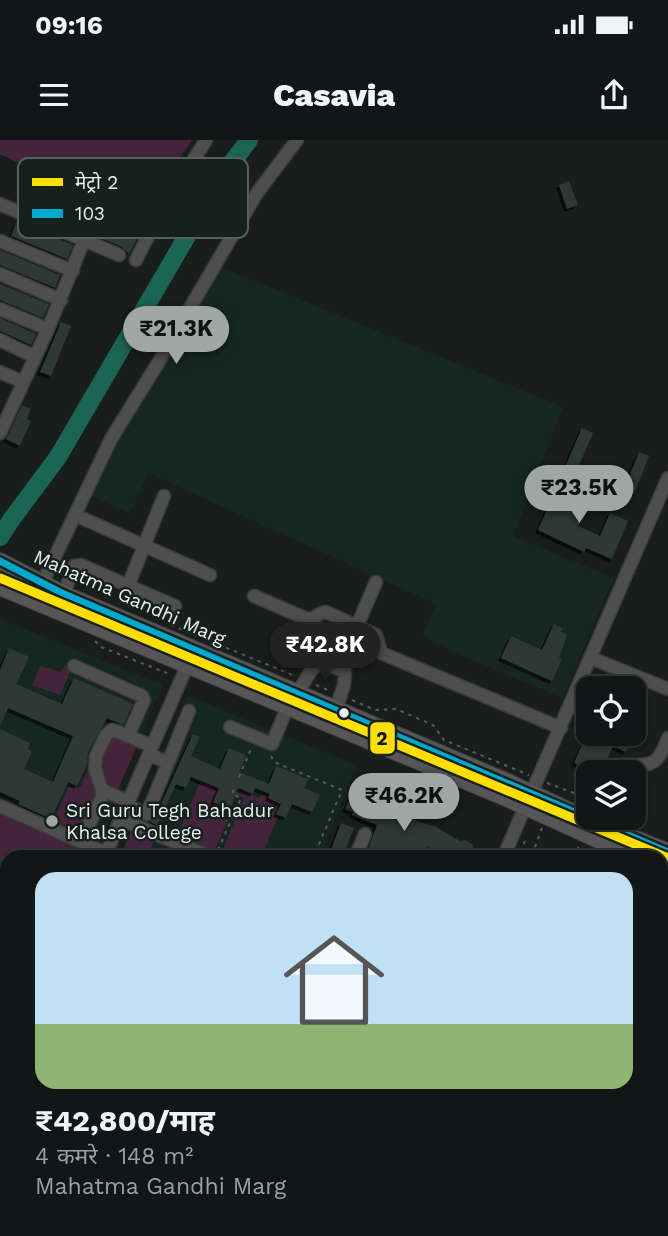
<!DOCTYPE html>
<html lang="hi">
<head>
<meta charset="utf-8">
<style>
	:root { --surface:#131616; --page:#202323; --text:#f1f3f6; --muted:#9d9fa1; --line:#323535; --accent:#a0a6a4 }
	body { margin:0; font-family:"Work Sans","Noto Sans Devanagari",sans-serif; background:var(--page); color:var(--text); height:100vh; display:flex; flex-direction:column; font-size:26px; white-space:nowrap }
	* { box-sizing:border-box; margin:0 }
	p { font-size:23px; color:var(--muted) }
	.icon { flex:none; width:38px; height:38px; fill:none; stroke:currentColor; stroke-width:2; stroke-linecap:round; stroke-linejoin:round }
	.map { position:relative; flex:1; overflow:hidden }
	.details { position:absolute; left:0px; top:710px; width:668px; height:387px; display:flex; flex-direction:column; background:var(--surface); border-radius:21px 21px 0 0; box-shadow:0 2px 5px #0004,0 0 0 2px var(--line) }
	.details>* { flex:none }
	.buttons { position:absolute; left:576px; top:536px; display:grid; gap:14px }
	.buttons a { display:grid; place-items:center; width:70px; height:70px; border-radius:14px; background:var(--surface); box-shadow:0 2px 5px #0004,0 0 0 2px var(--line); font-size:35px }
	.price { position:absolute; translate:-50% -60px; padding:0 16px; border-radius:24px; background:var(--accent); color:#111; font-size:23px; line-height:46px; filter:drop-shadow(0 2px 4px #0008) }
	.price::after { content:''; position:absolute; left:50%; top:42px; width:21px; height:16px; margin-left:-10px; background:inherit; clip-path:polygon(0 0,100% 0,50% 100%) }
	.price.on { background:#222; color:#fff }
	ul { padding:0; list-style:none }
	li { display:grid; align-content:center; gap:14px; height:371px; padding:0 35px }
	li span { display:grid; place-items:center; height:217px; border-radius:21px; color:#555 }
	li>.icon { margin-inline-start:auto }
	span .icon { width:126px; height:126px; fill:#fffc; stroke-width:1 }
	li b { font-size:30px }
	.status { display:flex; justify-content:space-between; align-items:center; height:49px; padding:0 35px; background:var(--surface); direction:ltr }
	.status svg { height:19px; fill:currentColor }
	header { display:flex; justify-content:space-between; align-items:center; height:91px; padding:0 35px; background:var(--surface); font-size:32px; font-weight:800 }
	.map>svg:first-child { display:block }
</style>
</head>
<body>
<div class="status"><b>09:16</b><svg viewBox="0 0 49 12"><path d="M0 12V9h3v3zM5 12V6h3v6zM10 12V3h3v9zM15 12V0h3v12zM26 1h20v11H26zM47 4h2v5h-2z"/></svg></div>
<header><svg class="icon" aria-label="menu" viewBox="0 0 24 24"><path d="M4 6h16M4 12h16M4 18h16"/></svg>Casavia<svg class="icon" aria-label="share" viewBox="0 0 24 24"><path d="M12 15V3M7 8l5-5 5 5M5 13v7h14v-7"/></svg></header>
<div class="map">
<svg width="668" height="1096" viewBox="0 0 668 1096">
	<defs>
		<filter id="shadow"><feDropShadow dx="-3" dy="3" stdDeviation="0" flood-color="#0009"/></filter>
	</defs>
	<rect width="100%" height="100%" fill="#191e1d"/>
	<path fill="#162722" d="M221,127L563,267L513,396L614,438L563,558L462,516L422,496L436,464L148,333L130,373L87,354Z
		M0,479L163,545L89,717L7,718V908L0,924Z
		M187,555L358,626L319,717L120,718Z
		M7,998V1090H307L304,1096H0V1014Z"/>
	<path fill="#44243d" d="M0,0H192L138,78L0,14Z
		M65,525L72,527L60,555L32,545L40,526L61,532Z
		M116,597L137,606L117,651L107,646L101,624L110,598Z
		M92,622L98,649L79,693L53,682L69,645L79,649Z
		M211,639L219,643L211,664L231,673L214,712L177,697L200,642L208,645Z
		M238,649L259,658L262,653L267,656L266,660L279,665L275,675L278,677L261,717H228L221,714L244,658L236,654Z
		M0,671L92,711L89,717L7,718V908L5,913L0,911Z
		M133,687L156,697L147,717L120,718Z"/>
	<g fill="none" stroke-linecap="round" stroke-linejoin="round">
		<path stroke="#1b6555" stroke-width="18" d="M0,397L11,380L58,317L222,36L249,0"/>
	</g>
	<path fill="#2e3835" filter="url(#shadow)" d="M569,41L578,65L567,69L559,45Z
		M68,61L93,72L94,69L130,85L129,87L140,92L129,114L122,107L59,80Z
		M17,81L73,105L67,119L11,96Z
		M0,110L60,135L55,148L0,125Z
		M0,144L49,164L43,178L0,160Z
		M0,178L36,194L31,205L0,191Z
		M61,182L71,186L51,236L40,232Z
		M22,265L31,269L27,279L31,281L20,306L6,299Z
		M582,288L593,293L577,330L566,325Z
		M639,312L649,316L634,354L624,350Z
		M553,345L589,361L578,386L600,396L610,373L628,381L612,419L586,408L584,412L538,390L551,361L547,359Z
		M554,484L563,488L561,492L567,495L559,518L562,519L552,541L501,518L511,496L542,510Z
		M9,508L29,517L16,544L62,564L74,538L133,564L123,585L107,578L88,612L87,625L77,646L68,642L51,679L18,664L20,661L0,652V589L30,603L28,609L32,612L24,629L53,642L73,596L8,568L0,586V530Z
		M587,593H634L626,612L613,606L602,632H595L574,623Z
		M193,594L200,597L191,616L220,629L229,608L246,615L239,632L269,644L276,626L308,639L304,648L320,655L312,672L292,664L286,678L276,674L281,664L268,658L270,654L255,648L253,654L238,648L230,669L213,662L219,648L191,637L186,648L176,644L157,685L150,682L155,677Z
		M352,653L357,655L358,653L370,658L389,669L393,668L412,677L411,679L436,687L460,701L465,700L472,704L473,706L468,718H449L427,707L422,718H379L367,712L377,685L352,675L353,672L345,669Z
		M341,683L354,688L342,718H328Z"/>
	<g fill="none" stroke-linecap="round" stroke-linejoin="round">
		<g stroke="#373b39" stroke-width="15">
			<path id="minor" d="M0,64L119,115
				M0,101L73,131
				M136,120L160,73L206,0
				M0,134L61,160
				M0,169L48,189
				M0,200L35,217
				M0,232L23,242
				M0,293L48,189L84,100
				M84,379L210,435
				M42,444L111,299L158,223L257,53L297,0
				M128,446L164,356
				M64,454L74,426L81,425L175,466
				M254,456L307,479C315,481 318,472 326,472L376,495L381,513L561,588
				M357,486L376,442
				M591,518L668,549
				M74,526L142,556L144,560L128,596
				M298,553C314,525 312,519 345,531L344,545L336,569
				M230,587L272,604L288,566
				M168,623L189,571
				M614,632L622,625C651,625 657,628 668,598
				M102,650L128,661
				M532,652L668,338
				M127,665L147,674L168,623L149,614
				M0,666L106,713
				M120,679L213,718
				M81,702L102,657V650L95,629L96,616L106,595L112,590L116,591L152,606
				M104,718L190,519
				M355,718L365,694
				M503,718L525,667
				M662,744L668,746
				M0,919L7,922
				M0,959L7,943
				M0,1081L7,1084
				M21,1090L34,1094L37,1090
				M454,1090L468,1096
				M378,1093L385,1096
				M339,1096L341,1090"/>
		</g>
		<g stroke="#373b39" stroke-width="18">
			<path id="major" d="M0,421L64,454L506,641L585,678L668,712
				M0,447L506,658L638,718
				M662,728L668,731"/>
		</g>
		<path stroke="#5a5a5a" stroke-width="2" stroke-dasharray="3.5 5" stroke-linecap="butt" d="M171,485L295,536
			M95,501L101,507L167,533
			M316,545L330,551
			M352,560L375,570L396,569L433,585L444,600L529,635
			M271,616L274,622L342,650L313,718
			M239,637L251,609
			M547,643L574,653L577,660
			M525,701L521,711L537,718
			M578,707L579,718
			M218,710L241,658L232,654L235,646
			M532,715L542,688
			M558,718L559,715L565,718
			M662,768L668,770
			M176,1090L189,1096
			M254,1090L260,1093L259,1096
			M477,1091L488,1096
			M547,1095L549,1090
			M157,1096L159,1090
			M201,1096L203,1090
			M209,1096L211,1090
			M250,1096L252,1090
			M286,1096L290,1090
			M324,1096L327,1090"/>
		<use href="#minor" stroke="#4e4e4f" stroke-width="12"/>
		<use href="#major" stroke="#575557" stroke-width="16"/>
		<g stroke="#16211e" stroke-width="12">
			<path id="bus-1" d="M0,421L64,454L668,712"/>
		</g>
		<use href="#bus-1" stroke="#00a9ce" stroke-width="7"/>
		<g stroke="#16211e" stroke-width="14">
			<path id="metro-1" d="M0,438L668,718"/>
		</g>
		<use href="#metro-1" stroke="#ffdf00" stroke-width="9"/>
	</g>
	<circle fill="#e8f0ed" stroke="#16211e" stroke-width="2.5" cx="344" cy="573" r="6"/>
	<circle fill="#a0a6a4" stroke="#16211e" stroke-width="2.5" cx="52" cy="681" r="7"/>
	<g text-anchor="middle" stroke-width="5" stroke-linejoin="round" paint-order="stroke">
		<g font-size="19" fill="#e8f0ed" stroke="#16211e">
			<text transform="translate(130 457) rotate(24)" y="7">Mahatma Gandhi Marg</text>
		</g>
		<g font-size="19" fill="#e8f0ed" stroke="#16211e" text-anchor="start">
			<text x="66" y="677">Sri Guru Tegh Bahadur<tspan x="66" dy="22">Khalsa College</tspan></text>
		</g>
	</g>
	<rect x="18" y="18" width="230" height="80" rx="10" fill="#16211e" stroke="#555f5c" stroke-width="2"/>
	<rect x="32" y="38" width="31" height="8" fill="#ffdf00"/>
	<rect x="32" y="69" width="31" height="9" fill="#00a9ce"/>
	<g font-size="19" fill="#e8f0ed">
		<text x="75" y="49">मेट्रो 2</text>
		<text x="75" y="80">103</text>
	</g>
	<rect stroke="#16211e" stroke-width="2.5" x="369" y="581" width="27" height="34" rx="7" fill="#ffdf00"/>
	<g font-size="19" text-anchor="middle" font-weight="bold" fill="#111">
		<text x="382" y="605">2</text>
	</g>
</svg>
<div class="buttons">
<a><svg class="icon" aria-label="locate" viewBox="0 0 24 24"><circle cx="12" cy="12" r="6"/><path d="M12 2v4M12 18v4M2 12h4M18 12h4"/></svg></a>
<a><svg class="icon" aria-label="layers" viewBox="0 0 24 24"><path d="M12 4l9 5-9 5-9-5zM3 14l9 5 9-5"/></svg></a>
</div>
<b class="price" style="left:176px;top:226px">₹21.3K</b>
<b class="price" style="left:579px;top:385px">₹23.5K</b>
<b class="price on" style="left:325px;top:542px">₹42.8K</b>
<b class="price" style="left:404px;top:693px">₹46.2K</b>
<section class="details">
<ul>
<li><span style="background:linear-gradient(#bfe0f5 70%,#8fb573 0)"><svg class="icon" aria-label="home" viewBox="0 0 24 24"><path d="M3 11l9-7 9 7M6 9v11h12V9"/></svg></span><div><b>₹42,800/माह</b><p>4 कमरे · 148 m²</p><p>Mahatma Gandhi Marg</p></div></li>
</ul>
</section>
</div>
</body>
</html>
